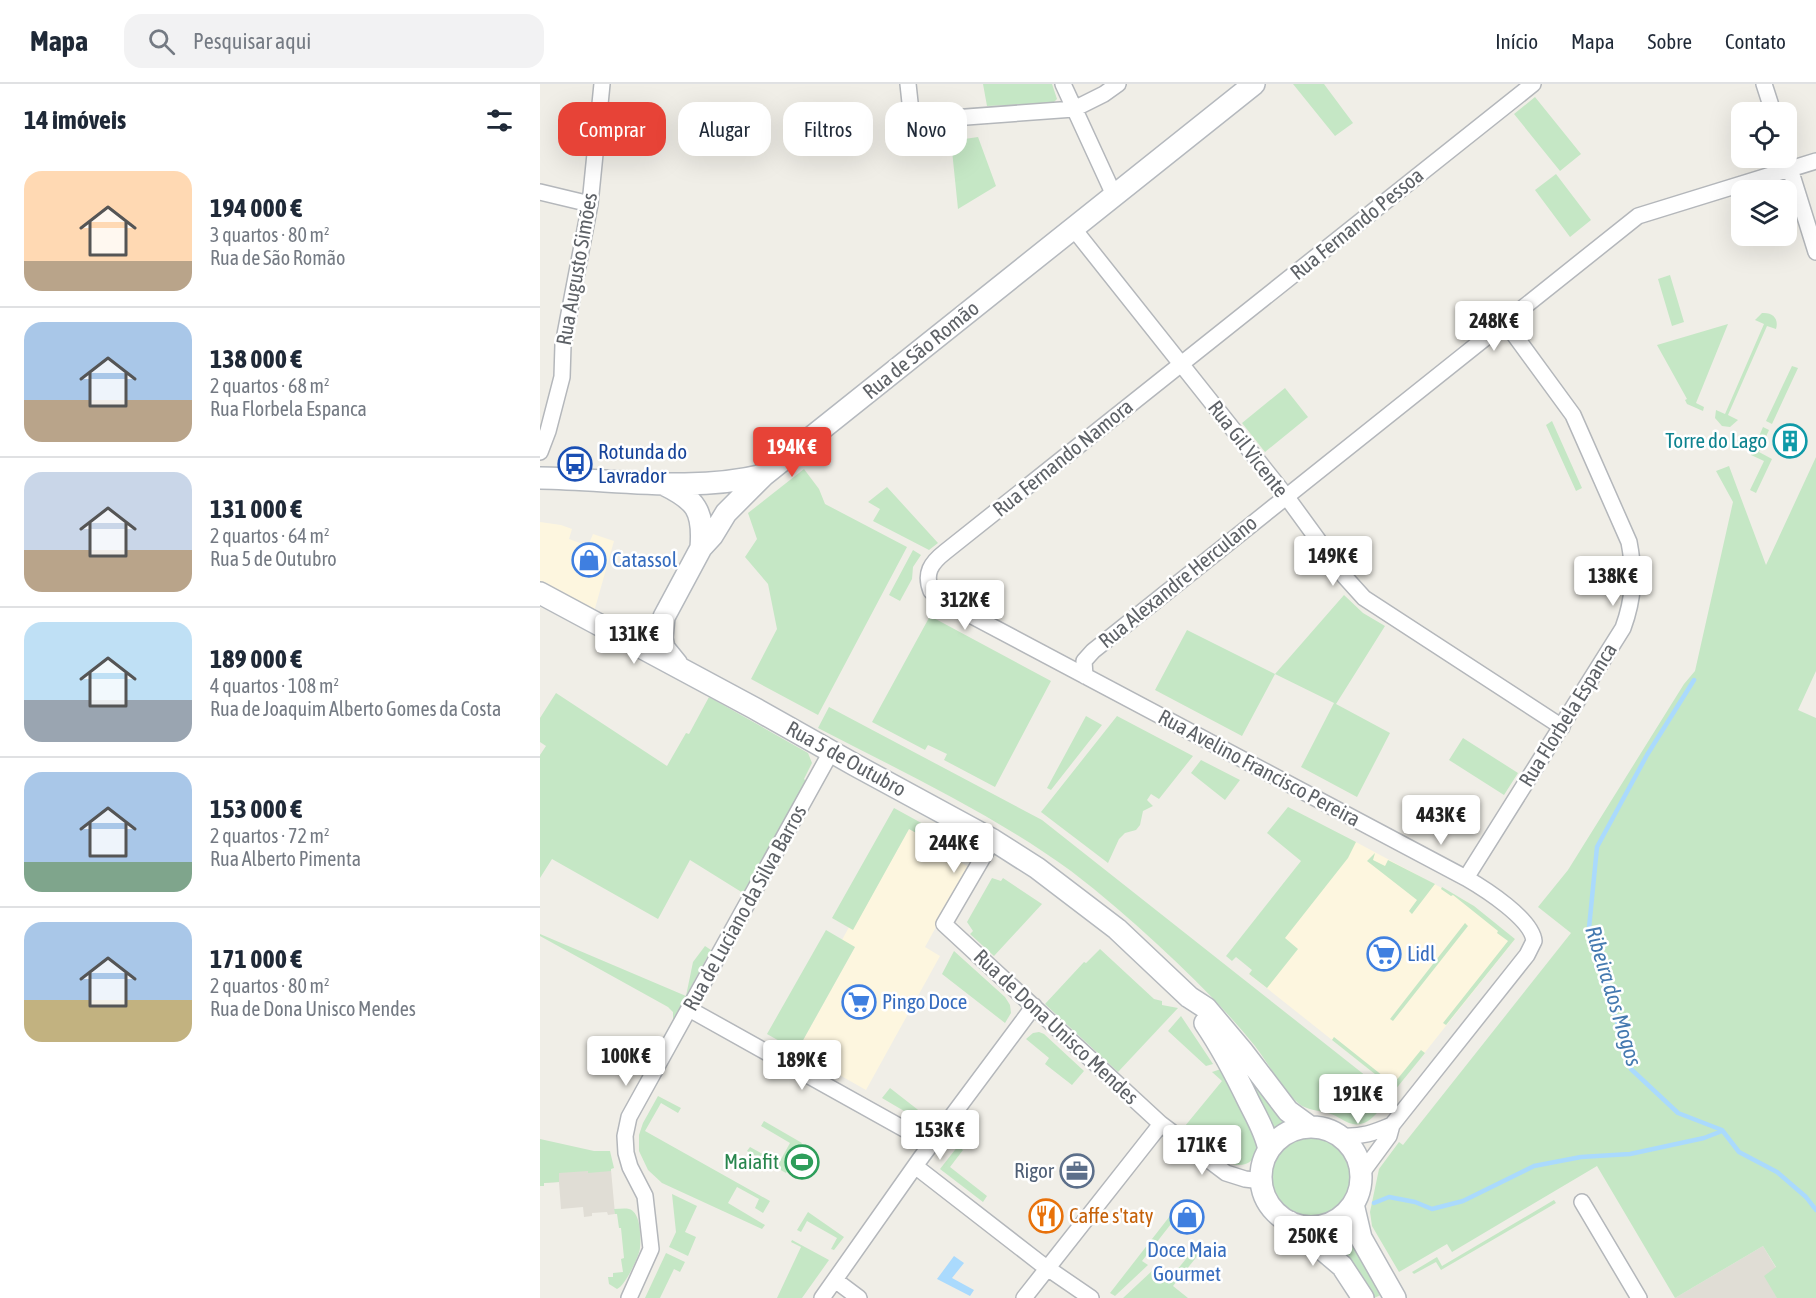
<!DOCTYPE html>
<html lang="pt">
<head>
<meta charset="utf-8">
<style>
	:root { --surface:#fff; --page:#f2f2f3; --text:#1f2937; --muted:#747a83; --line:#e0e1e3; --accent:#e74337 }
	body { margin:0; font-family:"Asap Condensed",sans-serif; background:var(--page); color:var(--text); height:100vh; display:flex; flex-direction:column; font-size:22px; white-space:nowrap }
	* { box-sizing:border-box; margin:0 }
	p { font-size:20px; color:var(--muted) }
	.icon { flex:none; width:33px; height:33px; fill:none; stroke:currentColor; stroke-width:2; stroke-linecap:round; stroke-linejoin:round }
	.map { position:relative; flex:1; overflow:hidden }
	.side { display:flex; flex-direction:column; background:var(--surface); width:540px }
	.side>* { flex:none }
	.banner { position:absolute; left:18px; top:18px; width:570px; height:54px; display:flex; gap:12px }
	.fabs { position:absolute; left:1191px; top:18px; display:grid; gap:12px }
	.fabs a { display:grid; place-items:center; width:66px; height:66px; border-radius:12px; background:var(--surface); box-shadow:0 6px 24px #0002; font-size:30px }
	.price { position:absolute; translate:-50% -51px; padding:0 14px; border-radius:6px; background:#fff; color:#222; font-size:20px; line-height:39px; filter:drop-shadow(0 2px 3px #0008) }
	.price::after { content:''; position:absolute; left:50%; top:36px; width:18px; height:14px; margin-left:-9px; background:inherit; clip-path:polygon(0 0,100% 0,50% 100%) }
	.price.active { background:var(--accent); color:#fff }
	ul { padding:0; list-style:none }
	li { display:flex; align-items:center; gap:18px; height:150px; padding:0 24px }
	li+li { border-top:2px solid var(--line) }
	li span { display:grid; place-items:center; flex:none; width:168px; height:120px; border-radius:18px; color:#555 }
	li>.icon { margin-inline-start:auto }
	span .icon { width:72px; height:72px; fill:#fffc; stroke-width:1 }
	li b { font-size:26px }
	h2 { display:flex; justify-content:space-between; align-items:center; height:72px; padding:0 24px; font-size:26px }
	.chip { padding:0 21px; border-radius:18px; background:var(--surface); box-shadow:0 6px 24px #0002; font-size:21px; line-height:54px }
	.chip.active { background:var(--accent); color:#fff }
	header { display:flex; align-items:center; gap:36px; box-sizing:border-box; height:84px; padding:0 30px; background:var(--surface); border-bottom:2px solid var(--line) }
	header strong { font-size:28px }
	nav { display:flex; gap:33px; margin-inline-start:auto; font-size:21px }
	.search { width:420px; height:54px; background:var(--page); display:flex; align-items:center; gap:15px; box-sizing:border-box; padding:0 21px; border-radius:18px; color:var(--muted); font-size:22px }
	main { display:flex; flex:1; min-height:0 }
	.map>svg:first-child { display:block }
</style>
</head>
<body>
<header>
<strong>Mapa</strong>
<div class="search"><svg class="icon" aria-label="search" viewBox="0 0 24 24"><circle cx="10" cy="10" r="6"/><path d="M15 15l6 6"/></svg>Pesquisar aqui</div>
<nav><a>Início</a><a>Mapa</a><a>Sobre</a><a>Contato</a></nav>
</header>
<main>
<section class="side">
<h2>14 imóveis<svg class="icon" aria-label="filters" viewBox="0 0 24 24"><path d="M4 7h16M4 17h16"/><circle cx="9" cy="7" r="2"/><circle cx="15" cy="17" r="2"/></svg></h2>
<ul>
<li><span style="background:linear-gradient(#ffd9b3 75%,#b9a48a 0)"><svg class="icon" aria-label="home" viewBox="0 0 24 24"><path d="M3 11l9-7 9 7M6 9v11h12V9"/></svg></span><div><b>194 000 €</b><p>3 quartos · 80 m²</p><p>Rua de São Romão</p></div></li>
<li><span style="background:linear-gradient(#a9c7e8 65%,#b9a48a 0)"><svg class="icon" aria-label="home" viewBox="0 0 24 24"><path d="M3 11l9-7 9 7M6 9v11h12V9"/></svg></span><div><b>138 000 €</b><p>2 quartos · 68 m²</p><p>Rua Florbela Espanca</p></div></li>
<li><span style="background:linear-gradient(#c9d6e8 65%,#b9a48a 0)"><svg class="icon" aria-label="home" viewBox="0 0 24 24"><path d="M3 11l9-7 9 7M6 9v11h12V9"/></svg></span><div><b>131 000 €</b><p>2 quartos · 64 m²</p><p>Rua 5 de Outubro</p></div></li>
<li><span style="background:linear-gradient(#bfe0f5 65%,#9aa5b1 0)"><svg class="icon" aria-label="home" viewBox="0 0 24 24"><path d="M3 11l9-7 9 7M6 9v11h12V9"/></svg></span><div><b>189 000 €</b><p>4 quartos · 108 m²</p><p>Rua de Joaquim Alberto Gomes da Costa</p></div></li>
<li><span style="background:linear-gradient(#a9c7e8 75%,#7fa58c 0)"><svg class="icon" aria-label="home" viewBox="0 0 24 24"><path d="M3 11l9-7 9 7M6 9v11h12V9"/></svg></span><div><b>153 000 €</b><p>2 quartos · 72 m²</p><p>Rua Alberto Pimenta</p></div></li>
<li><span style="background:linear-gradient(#a9c7e8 65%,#c2b280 0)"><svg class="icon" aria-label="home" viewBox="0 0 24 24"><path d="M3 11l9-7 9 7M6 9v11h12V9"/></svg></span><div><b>171 000 €</b><p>2 quartos · 80 m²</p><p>Rua de Dona Unisco Mendes</p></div></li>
</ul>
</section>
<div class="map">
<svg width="1276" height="1214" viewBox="0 0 1276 1214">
	<rect width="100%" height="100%" fill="#f0eee7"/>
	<path fill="#fdf6df" d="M0,438L21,441L32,445L29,455L48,462L53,450L74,457L52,535L0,507Z
		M385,741L427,764L420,778L429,783L385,863L400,872L326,1006L257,967L315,863L302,856L309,843L313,845L369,745L380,751Z
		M814,757L926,817L975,855L855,1006L709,890Z"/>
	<path fill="#e0ddd5" d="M0,1061L70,1075L75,1130L68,1131L67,1128L52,1129V1132L44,1133L43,1123L21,1125L19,1098L4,1099V1102H0Z
		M1223,1162L1254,1214H1135Z"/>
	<path fill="#c5e7c5" d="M443,0H512L517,15L513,19L447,22Z
		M753,0H784L813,39L795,52Z
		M995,13L1041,70L1020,87L974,30Z
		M438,53L456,102L418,125L411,57Z
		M1016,90L1051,136L1030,153L995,106Z
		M1130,191L1144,238L1132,242L1118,195Z
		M1222,229C1233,228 1239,235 1236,245L1227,242L1188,331L1198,336L1190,343L1182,342L1175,334L1176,326L1185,330L1224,240L1215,236Z
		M1188,240L1156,319L1164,323L1163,327L1147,320L1145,316L1147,315L1117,261Z
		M1252,282L1258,284L1232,340L1226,337Z
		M745,304L768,333L725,368L702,339Z
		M1012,337L1042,404L1036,407L1006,341Z
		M1223,343L1229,346L1219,368L1232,375L1216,409L1210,406L1224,377L1211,371Z
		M1276,373V587L1258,626L1276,634V1214H1237L1224,1192L1236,1183L1223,1162L1135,1214L1057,1082L912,1168L907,1160L859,1188L832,1142L830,1128L839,1085L859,1058L863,1061L1031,849L998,823L1028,786L1144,600L1155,587L1193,418L1176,387L1189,382L1226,481Z
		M264,385L279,405L285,420L367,463L278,631L211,595L237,545L228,500L205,473L217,455L208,429Z
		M347,403L398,459L389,466L333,437L340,425L328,418Z
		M373,466L381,471L373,483L372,495L360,517L349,511Z
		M804,511L823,529L845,542L796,620L850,649L817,713L761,683L794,619L735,590L702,652L615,606L647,546L735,590Z
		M390,532L511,597L455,703L404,676L407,670L388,661L385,666L332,638Z
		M16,609L127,682L146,649L149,650L169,613L268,669L272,679L264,695L266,697L203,809L150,776L118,835L12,775L0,794V671L6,662L0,658V634Z
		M289,623L502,736L850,1011C840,1025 829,1046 809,1039C802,1036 796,1031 788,1029C780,1027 770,1026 762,1022C746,1012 727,977 715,962C685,925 652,892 617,860C590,835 561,810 531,787C454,731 363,688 278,644Z
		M546,632L562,641L511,706L507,704Z
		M577,632L653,672L619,715L611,710L607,716L613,722L603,727L600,741L596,746L585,749L579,755L568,779L501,728Z
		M923,654L978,689L964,711L909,676Z
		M661,676L700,696L685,716L651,689Z
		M748,723L816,758L808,774L745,854L758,865L727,904L709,890L712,886L696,873L692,877L686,872L761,777L727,749Z
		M354,724L385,741L380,751L369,745L313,846L292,834Z
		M835,769L833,776L845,782L848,776L895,800L872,830L869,827L877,816L827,777Z
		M452,794L461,797L463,794L502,820L454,872L430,850L433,847L427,838Z
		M902,803L934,822L975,855L906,941L903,939L968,857L957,849L958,847L913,811L911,812L901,805Z
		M925,839L928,842L853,937L850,935Z
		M286,846L315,863L257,967L227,950Z
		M0,850L146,912L153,878L165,862L171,866L133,936V928L128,923L0,852Z
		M560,865L614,915L622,917V921L638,924L578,988L505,920L544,878L546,879Z
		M414,867L465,913L470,921L471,929L465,939L402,890Z
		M641,932L673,980L666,982L628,947Z
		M499,948L504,950L544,987L532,1001L505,980L509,974L486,955L493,949Z
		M794,953L843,992L845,990L855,998L881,966L885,969L855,1006L792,956Z
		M701,975L747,1039L735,1047L707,997Z
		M684,984L719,1065C713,1080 702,1085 687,1078L653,1053L655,1049L645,1042L682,997L672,988Z
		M350,1004L391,1036L381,1037L342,1014Z
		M118,1012L141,1024L138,1029L121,1019L105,1047L230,1117L223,1129L215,1124L219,1115L197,1103L188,1119L225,1141L222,1145L122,1099L108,1086L99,1067V1051L103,1039Z
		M224,1037L262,1059L246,1089L207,1067L210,1063L239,1079L250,1059L221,1042Z
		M730 1093a41 41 0 1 1 82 0a41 41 0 1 1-82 0Z
		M0,1055L54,1067H70L74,1084L71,1085V1087L48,1089V1087L19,1089V1098L4,1099V1102H0Z
		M418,1062L423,1066L410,1083L447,1112L443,1118L400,1085Z
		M132,1110L157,1122L145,1148L156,1153L148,1172L129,1163L136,1148Z
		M1014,1116L1016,1119L901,1186L896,1178L874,1190L872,1188L897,1173L902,1182Z
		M74,1125C79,1125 85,1124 89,1125C101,1128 101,1154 100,1164C99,1173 85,1202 77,1205L69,1200L68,1193H73V1189L83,1188L81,1175L84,1174L81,1144H79L77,1130H75Z
		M268,1128L304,1153L294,1166L291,1165L297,1154L267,1137L261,1148L257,1146Z
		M633,1128L638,1131L602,1177L608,1181L575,1212L570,1209Z
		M806,1141L843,1210L834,1214L823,1196L781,1152Z
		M252,1156L289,1176L262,1214H237L261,1163L251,1158Z
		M654,1165L659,1170L633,1202L648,1214H583L613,1186L628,1197Z
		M126,1169L145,1178L140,1188L134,1185L120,1214H105Z"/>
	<path fill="#aadafd" d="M414,1172L424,1179L412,1194L434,1206L430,1212L397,1195Z"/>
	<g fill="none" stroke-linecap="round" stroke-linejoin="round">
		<path stroke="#aadafd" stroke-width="4.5" d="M1154,596L1107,671L1057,763L1049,844L1091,985L1138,1029L1182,1046L1199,1068L1237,1088L1266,1113L1276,1126
			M834,1119L849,1113L875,1118L892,1125L923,1117L994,1082L1041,1073L1090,1070L1164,1054L1182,1047"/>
		<g stroke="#b4b7bb" stroke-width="18">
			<path id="minor" d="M368,0L372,37L534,25L564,10L578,0
				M523,0L574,111
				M1224,0L1233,28
				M1246,72L1276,168
				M0,108L50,120
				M533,144L746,412L805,493L824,514L1022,643
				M0,368L8,347L22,293L23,261L50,120L62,0
				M545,592L544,577L553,567L1098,132L1276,77
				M453,756L404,840L621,1040L686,1089L705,1095L722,1097
				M926,794L1083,544C1094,514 1095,489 1089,458L1033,331L965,238
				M149,925L391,1060
				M801,1052C823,1053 833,1049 852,1041
				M375,1082L500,1179L551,1214
				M821,1090L849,1052L852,1041L987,871L994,857C992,835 945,805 926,794L404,517L391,507C384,489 391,479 405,468L993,0
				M1042,1118L1099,1214
				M295,1196L319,1214
				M89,1214L111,1165L105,1112L90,1083L86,1069L85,1052L89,1033L291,668
				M282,1214L380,1075L494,922
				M484,1214L621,1040"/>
		</g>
		<g stroke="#b5b9be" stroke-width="24">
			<path id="secondary" d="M0,394C74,395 151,409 224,391L714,0
				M123,400C156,416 164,426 161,464
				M0,509L214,624L315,681L453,756L497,784L577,845L649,913L666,924L703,968L748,1027L770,1043
				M137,580L124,564L122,554L124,533L161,464L172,452L186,429L224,391
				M665,939C682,964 696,991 709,1018C717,1034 726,1049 729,1066
				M721 1093a50 50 0 1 1 100 0a50 50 0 1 1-100 0Z
				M813,1120L821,1154L855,1214
				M750,1138L802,1182L823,1214"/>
		</g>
		<use href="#minor" stroke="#fff" stroke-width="15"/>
		<use href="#secondary" stroke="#fff" stroke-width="21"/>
	</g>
	<defs>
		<g id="building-ring" transform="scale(1.725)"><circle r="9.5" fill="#fff" stroke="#0f9aa8" stroke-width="1.5"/><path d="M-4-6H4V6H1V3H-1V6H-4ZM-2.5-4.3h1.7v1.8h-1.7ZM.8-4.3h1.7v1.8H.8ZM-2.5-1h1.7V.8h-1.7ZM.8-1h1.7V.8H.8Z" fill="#0f9aa8"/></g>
		<g id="bus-ring" transform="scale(1.725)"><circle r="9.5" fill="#fff" stroke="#1a4fb4" stroke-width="1.5"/><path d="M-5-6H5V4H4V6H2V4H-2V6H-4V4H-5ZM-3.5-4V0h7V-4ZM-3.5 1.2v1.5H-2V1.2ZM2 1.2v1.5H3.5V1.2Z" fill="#1a4fb4"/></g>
		<g id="shop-ring" transform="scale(1.725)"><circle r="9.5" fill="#fff" stroke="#3f7fe0" stroke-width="1.5"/><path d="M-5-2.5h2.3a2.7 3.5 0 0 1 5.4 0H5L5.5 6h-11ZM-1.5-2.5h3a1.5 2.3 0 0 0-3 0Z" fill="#3f7fe0"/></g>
		<g id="supermarket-ring" transform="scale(1.725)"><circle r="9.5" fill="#fff" stroke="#3f7fe0" stroke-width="1.5"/><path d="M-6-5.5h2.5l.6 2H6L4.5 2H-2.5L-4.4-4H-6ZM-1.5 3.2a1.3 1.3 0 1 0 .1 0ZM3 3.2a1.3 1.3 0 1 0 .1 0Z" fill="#3f7fe0"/></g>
		<g id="stadium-ring" transform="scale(1.725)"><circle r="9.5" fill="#fff" stroke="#2e9e5b" stroke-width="1.5"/><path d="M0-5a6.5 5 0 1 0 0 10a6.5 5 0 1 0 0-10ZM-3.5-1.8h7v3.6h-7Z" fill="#2e9e5b"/></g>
		<g id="office-ring" transform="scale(1.725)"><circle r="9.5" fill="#fff" stroke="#5c6f8a" stroke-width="1.5"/><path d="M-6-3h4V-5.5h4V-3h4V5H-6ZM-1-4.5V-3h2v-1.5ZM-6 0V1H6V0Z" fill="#5c6f8a"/></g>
		<g id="restaurant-ring" transform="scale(1.725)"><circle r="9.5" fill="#fff" stroke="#e8710a" stroke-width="1.5"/><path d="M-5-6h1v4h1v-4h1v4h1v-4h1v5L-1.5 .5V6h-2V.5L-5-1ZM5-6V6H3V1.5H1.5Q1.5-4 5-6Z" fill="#e8710a"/></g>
	</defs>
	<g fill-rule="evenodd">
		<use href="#building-ring" x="1250" y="357"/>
		<use href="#bus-ring" x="35" y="380"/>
		<use href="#shop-ring" x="49" y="476"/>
		<use href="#supermarket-ring" x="844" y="870"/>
		<use href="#supermarket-ring" x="319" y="918"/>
		<use href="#stadium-ring" x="262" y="1078"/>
		<use href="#office-ring" x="537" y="1087"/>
		<use href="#restaurant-ring" x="506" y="1132"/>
		<use href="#shop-ring" x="647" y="1133"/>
	</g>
	<g text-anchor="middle" stroke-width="5" stroke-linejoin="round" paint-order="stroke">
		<g font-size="21" fill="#5e6267" stroke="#fff">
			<text transform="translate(817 140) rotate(-39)" y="7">Rua Fernando Pessoa</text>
			<text transform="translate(37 185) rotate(-80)" y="7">Rua Augusto Simões</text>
			<text transform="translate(381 266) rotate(-39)" y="7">Rua de São Romão</text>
			<text transform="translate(708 365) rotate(52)" y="7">Rua Gil Vicente</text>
			<text transform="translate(523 374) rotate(-39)" y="7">Rua Fernando Namora</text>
			<text transform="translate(638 498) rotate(-39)" y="7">Rua Alexandre Herculano</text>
			<text transform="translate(1028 631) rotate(-58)" y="7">Rua Florbela Espanca</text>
			<text transform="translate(306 675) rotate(29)" y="7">Rua 5 de Outubro</text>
			<text transform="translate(719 684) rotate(28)" y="7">Rua Avelino Francisco Pereira</text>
			<text transform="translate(205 824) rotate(-61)" y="7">Rua de Luciano da Silva Barros</text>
			<text transform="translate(516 943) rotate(43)" y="7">Rua de Dona Unisco Mendes</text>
		</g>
		<g font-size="21" fill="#0d838f" stroke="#fff" text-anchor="end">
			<text x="1227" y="364">Torre do Lago</text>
		</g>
		<g font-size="21" fill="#164399" stroke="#fff" text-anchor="start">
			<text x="58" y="375">Rotunda do<tspan x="58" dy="24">Lavrador</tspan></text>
		</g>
		<g font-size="21" fill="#366cbe" stroke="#fff" text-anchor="start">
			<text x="72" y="483">Catassol</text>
			<text x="867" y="877">Lidl</text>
			<text x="342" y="925">Pingo Doce</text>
			<text x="647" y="1173" text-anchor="middle">Doce Maia<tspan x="647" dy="24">Gourmet</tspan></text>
		</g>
		<g font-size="21" fill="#27864d" stroke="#fff" text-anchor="end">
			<text x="239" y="1085">Maiafit</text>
		</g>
		<g font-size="21" fill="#4e5e75" stroke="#fff" text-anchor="end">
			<text x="514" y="1094">Rigor</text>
		</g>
		<g font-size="21" fill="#c56008" stroke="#fff" text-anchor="start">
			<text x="529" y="1139">Caffe s'taty</text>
		</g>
		<g font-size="22" font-style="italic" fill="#457ab0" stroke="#fff">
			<text transform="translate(1074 912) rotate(73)" y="8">Ribeira dos Mogos</text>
		</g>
	</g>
</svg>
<div class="fabs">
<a><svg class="icon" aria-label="locate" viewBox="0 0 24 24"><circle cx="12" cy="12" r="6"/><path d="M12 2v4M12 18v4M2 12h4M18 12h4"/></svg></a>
<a><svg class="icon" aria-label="layers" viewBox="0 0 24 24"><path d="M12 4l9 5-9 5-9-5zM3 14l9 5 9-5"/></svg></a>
</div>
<b class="price" style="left:954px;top:268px">248K €</b>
<b class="price active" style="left:252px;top:394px">194K €</b>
<b class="price" style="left:793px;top:503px">149K €</b>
<b class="price" style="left:1073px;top:523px">138K €</b>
<b class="price" style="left:425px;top:547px">312K €</b>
<b class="price" style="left:94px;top:581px">131K €</b>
<b class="price" style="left:901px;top:762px">443K €</b>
<b class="price" style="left:414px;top:790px">244K €</b>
<b class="price" style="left:86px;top:1003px">100K €</b>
<b class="price" style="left:262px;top:1007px">189K €</b>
<b class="price" style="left:818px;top:1041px">191K €</b>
<b class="price" style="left:400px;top:1077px">153K €</b>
<b class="price" style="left:662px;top:1092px">171K €</b>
<b class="price" style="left:773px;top:1183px">250K €</b>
<div class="banner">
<a class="chip active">Comprar</a>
<a class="chip">Alugar</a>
<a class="chip">Filtros</a>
<a class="chip">Novo</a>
</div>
</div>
</main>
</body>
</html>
